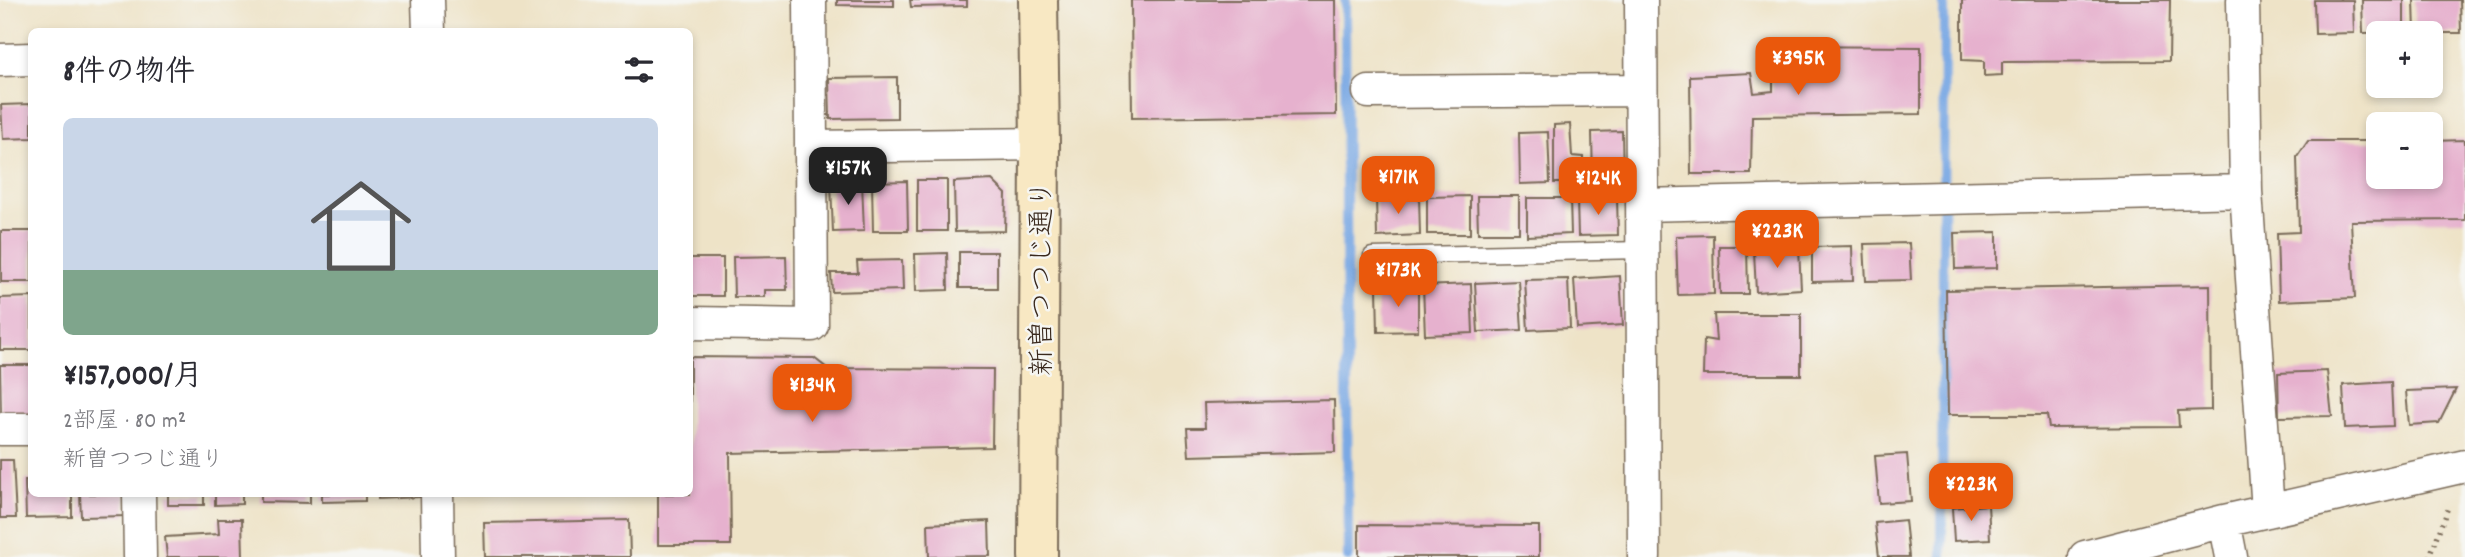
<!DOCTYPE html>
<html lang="ja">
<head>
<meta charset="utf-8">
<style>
	:root { --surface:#fff; --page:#f2f2f3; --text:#2b2b33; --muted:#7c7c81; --line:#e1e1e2; --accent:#ea580c }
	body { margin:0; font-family:Dekko,"Klee One",sans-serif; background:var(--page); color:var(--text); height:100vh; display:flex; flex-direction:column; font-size:26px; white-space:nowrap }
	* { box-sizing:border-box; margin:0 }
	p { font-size:23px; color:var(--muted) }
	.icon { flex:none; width:38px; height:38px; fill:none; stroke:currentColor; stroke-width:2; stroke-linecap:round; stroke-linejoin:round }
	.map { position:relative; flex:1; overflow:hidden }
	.details { position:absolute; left:28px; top:28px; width:665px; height:469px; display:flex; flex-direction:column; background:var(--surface); border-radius:10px; box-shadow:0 4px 10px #0003 }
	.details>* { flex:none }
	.controls { position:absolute; left:2366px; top:21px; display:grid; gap:14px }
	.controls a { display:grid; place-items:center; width:77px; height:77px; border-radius:10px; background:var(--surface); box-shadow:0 4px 10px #0003; font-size:35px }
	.price { position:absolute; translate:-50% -60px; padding:0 16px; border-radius:14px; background:var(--accent); color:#fff; font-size:23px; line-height:46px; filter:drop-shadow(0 2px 4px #0008) }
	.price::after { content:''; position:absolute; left:50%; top:42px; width:21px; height:16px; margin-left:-10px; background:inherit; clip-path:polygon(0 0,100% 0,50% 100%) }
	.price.active { background:#222; color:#fff }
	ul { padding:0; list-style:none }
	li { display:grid; align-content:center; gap:14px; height:371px; padding:0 35px }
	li+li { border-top:2px solid var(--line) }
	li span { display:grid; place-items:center; height:217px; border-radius:10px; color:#555 }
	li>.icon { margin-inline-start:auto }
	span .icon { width:126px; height:126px; fill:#fffc; stroke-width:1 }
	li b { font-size:30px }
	h2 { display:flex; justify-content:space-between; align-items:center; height:84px; padding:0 35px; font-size:30px }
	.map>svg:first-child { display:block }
</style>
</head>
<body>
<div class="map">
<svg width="2465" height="557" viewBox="0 0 2465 557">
	<rect width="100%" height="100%" fill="#f6f6f2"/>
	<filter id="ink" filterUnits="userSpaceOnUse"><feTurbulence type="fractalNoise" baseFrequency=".0143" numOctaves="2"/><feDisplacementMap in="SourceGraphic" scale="14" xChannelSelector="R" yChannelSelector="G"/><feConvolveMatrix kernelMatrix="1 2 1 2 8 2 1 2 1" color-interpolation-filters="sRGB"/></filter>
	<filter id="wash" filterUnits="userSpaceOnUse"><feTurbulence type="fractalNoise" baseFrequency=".00686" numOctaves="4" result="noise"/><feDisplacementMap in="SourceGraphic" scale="28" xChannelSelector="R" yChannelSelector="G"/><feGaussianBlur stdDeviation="1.57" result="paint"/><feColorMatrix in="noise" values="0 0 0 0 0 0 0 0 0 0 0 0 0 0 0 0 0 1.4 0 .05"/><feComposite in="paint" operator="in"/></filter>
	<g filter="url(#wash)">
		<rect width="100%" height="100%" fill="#eee3c7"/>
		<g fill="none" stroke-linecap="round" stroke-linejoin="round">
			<path stroke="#7aa9e4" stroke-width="10" d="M1345,0L1348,557
				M1942,557L1944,0"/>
		</g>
		<g id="blocks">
			<path fill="#e6b1ce" d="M837,0H894V6L837,5Z
				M910,0H967V6L911,7Z
				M1131,0H1335L1336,115L1132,118Z
				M1962,0H2170L2169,61L2002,62V75L1984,76V61L1962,60Z
				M2314,0H2353L2354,33L2315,34Z
				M2362,0H2404V32L2363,33Z
				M2414,0H2460L2461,33H2415Z
				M1773,46L1921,47V114L1752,116L1751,174H1691L1690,76L1751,73L1754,93L1773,91Z
				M897,77V118L830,119L829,78Z
				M32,104V138L3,139L1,105Z
				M1570,124L1572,156L1583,157V183H1554V125Z
				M1622,131L1623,181L1593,182L1592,132Z
				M1548,132L1550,183L1520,184L1519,133Z
				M2465,140V220L2351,221L2355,298L2279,301L2277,233L2299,232L2297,157L2308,141H2378V177H2431V141Z
				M917,180H947V231H917Z
				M992,180L1006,194L1005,231L955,232L954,182Z
				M907,181L908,231H873L872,182Z
				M862,182L864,231L833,232L831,184Z
				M1419,196L1420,235L1377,237L1376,197Z
				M1470,196V234H1427V197Z
				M1477,196H1519V233H1478Z
				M1527,198H1570L1571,234L1527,236Z
				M1617,198L1618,235L1578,236L1577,199Z
				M1,231H32V282H1Z
				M1997,232V268L1955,269L1954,233Z
				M1713,235L1714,294L1678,295L1676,236Z
				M1909,243L1911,280L1866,281L1864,244Z
				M1719,246H1747L1748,294H1720Z
				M1852,246L1853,281L1812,282V247Z
				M1799,249L1801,289L1756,292L1754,251Z
				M959,252H997V288H959Z
				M947,253L948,290L916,291L915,254Z
				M786,256L787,290H765V297H734L733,257Z
				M690,258H723V296H690Z
				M902,260L903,290L832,292L831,273H858L857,261Z
				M1620,276L1623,325L1577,328L1574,279Z
				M1568,279L1570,328L1528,330L1525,280Z
				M1519,281L1522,330L1478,332L1475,283Z
				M1471,284L1473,333L1425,335L1423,286Z
				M2210,285L2211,410L2178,411L2179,427L2049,428L2047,415H1948L1946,290Z
				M1418,286V331L1378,332L1377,287Z
				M32,297V350H0V298Z
				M1714,314H1801V375H1703L1704,339L1716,341Z
				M690,357L814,358L827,368L993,369L992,447L730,453L731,545H658V494H690Z
				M0,365H32V416L1,417Z
				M2327,371L2332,416L2279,417L2278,373Z
				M2391,382L2393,426L2345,428L2343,385Z
				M2456,389L2439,423L2409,425L2406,391Z
				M1334,400L1335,452L1189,456L1187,428H1205L1204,403Z
				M1907,454L1911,501L1879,503L1875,456Z
				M0,460H13L16,518H0Z
				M25,480H32V494H72V517L26,518Z
				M80,494H125L126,516L81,517Z
				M168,494H204V505H168Z
				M215,494H242V504L215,505Z
				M261,494H310V503L261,502Z
				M322,494H365V501L322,502Z
				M378,494H420V497L378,499Z
				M1988,505L1990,539L1954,541L1952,508Z
				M218,519H242L243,557H167L165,537L219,534Z
				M629,520L630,557H485L484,523Z
				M1905,520L1909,557H1879L1875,523Z
				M989,521L990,556L929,557L928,524Z
				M1359,525L1539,526V557H1359Z"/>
		</g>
	</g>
	<g filter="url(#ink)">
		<use href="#blocks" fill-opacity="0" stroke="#7a6b59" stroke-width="2"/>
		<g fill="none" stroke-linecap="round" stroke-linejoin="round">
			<g stroke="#7a6b59" stroke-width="19">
				<path id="lane" d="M1372,256L1642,250"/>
			</g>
			<g stroke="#7a6b59" stroke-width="35">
				<path id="street" d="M428,0L429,32
					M810,0L811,147L1040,144
					M1641,0L1644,557
					M2243,0L2246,191L2268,511
					M0,60L32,59
					M1369,92L1641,90
					M1642,205L2246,191
					M690,323L812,325L811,147
					M0,429H32
					M139,494L140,557
					M437,494L438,557
					M2224,521L2231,557
					M2085,557L2224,521L2465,466"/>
			</g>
			<g stroke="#7a6b59" stroke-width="42">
				<path id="secondary" d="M1038,0L1040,144L1038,557"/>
			</g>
			<path stroke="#7a6b59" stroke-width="4.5" stroke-dasharray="2 5" stroke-linecap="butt" d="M2429,557L2449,506"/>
			<use href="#lane" stroke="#fff" stroke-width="16"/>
			<use href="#street" stroke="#fff" stroke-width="32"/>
			<use href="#secondary" stroke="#f8e8c3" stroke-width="38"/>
		</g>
	</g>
	<g text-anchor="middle" stroke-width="5" stroke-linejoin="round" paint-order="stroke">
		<g font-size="28" fill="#3b2a1e" stroke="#f6f6f2">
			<text transform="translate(1040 278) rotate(-90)" y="10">新曽つつじ通り</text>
		</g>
	</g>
</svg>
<div class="controls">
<a>+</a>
<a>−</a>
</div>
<b class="price" style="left:1798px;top:97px">¥395K</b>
<b class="price active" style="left:848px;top:207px">¥157K</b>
<b class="price" style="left:1398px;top:216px">¥171K</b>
<b class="price" style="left:1598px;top:217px">¥124K</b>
<b class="price" style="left:1777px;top:270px">¥223K</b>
<b class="price" style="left:1398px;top:309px">¥173K</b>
<b class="price" style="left:812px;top:424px">¥134K</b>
<b class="price" style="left:1971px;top:523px">¥223K</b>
<section class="details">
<h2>8件の物件<svg class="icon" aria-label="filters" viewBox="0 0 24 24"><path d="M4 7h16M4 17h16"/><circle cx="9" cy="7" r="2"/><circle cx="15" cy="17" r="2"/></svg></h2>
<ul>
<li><span style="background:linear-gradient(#c9d6e8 70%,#7fa58c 0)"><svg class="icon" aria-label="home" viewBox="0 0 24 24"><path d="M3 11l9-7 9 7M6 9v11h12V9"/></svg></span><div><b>¥157,000/月</b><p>2部屋 · 80 m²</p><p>新曽つつじ通り</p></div></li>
</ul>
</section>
</div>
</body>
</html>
